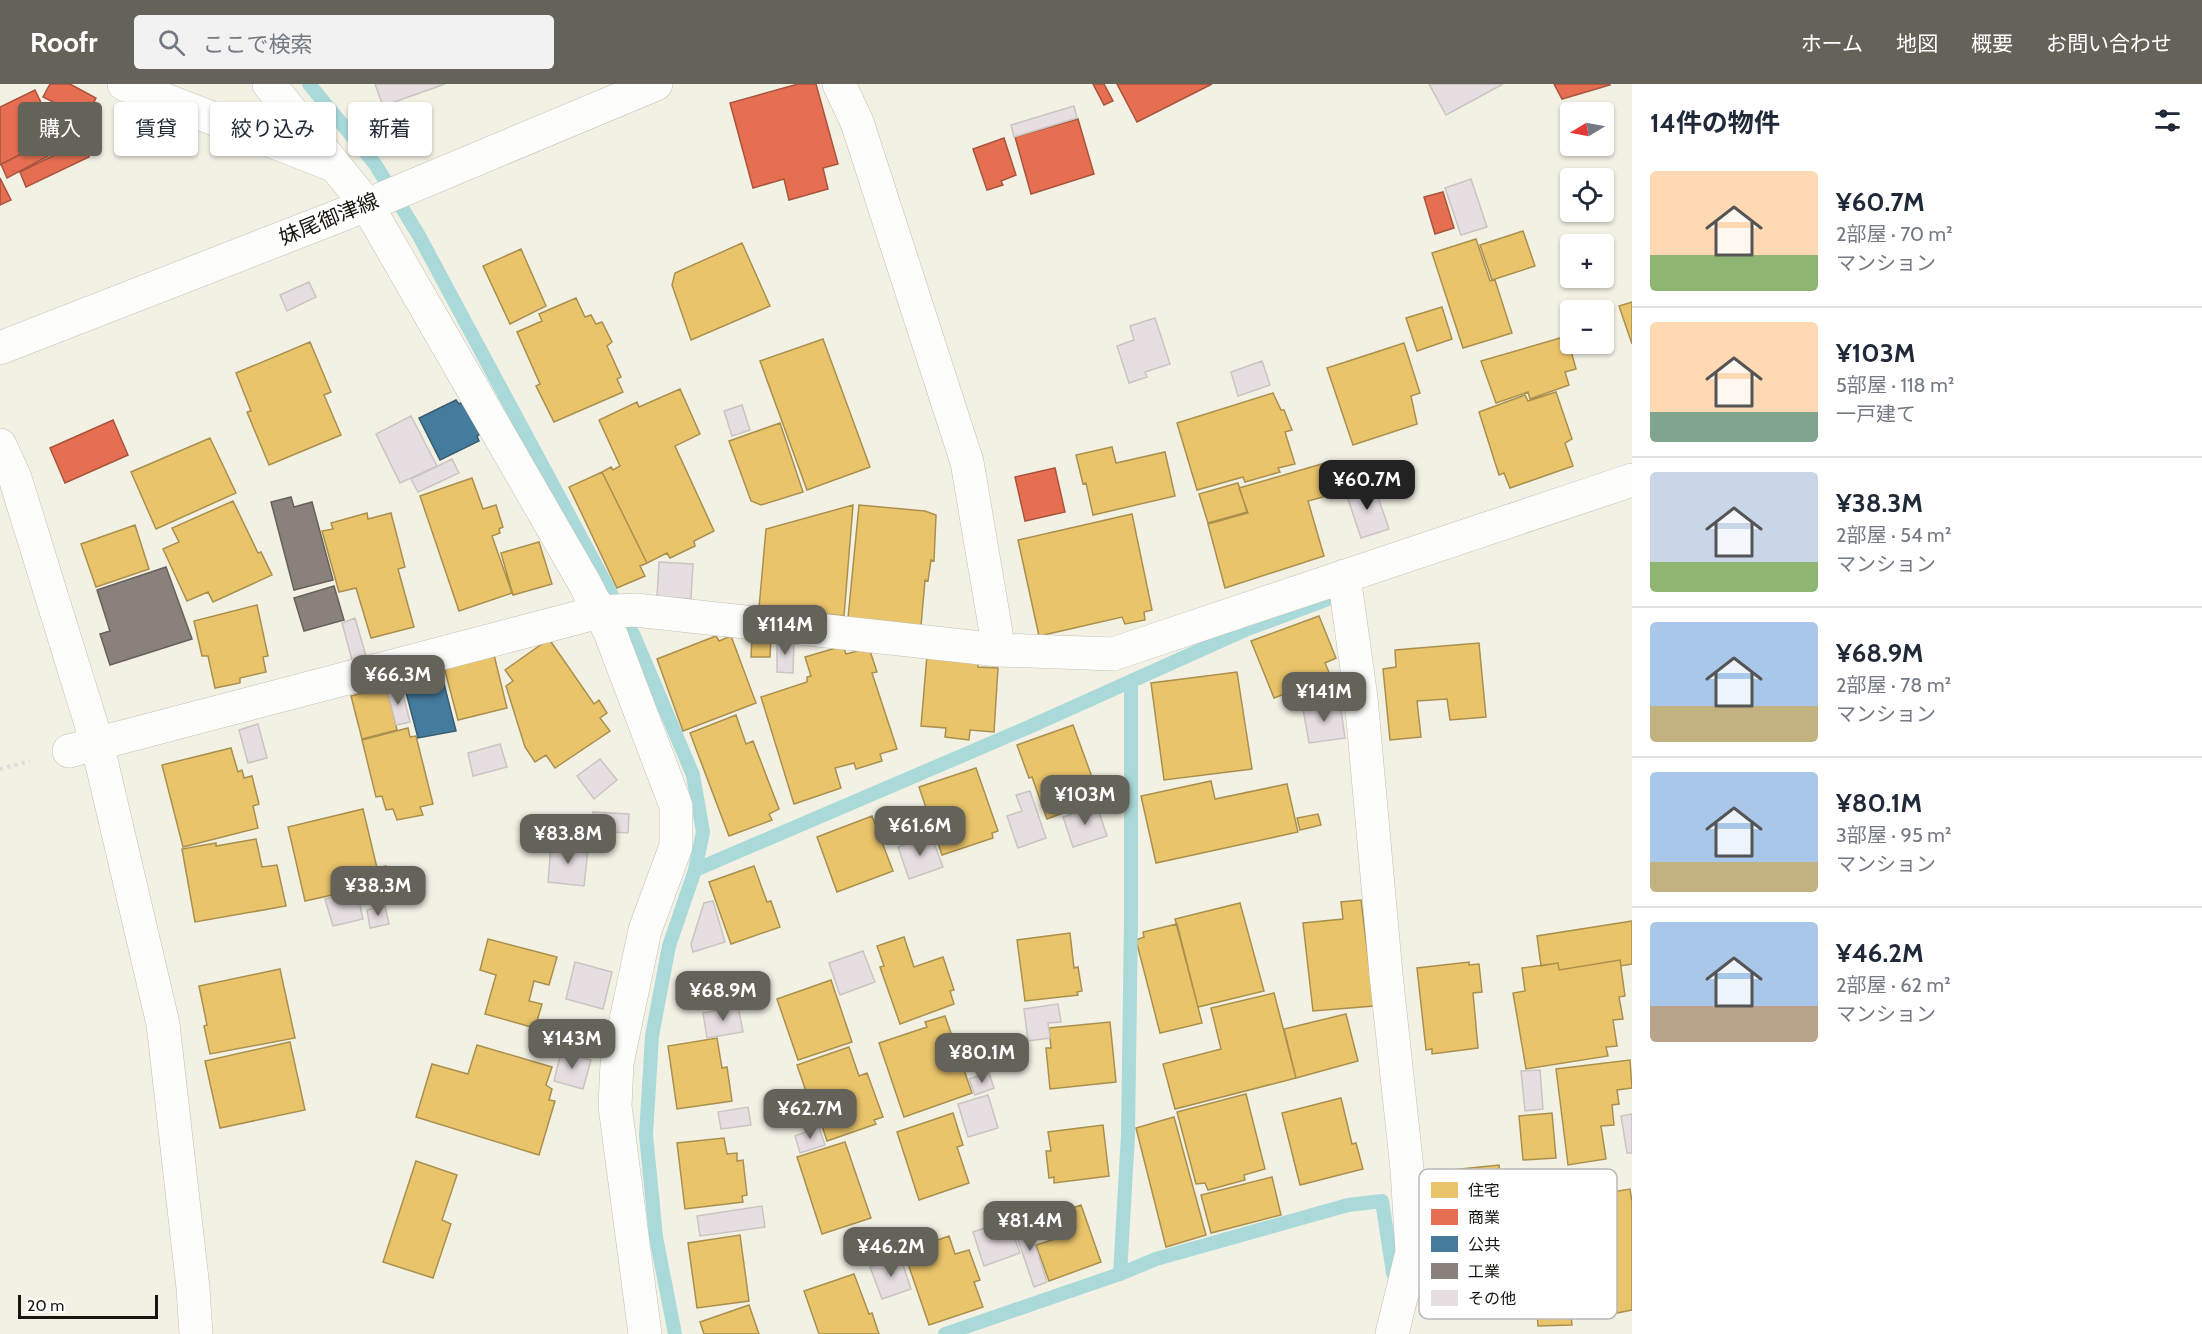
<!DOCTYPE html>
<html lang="ja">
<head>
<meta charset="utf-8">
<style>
	:root { --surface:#fff; --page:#f2f2f3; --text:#1f2937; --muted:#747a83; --line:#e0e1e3; --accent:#656359 }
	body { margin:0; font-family:Cabin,"Noto Sans JP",sans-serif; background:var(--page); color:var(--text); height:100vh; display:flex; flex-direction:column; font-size:22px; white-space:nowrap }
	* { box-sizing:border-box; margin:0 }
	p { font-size:20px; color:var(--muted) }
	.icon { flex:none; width:33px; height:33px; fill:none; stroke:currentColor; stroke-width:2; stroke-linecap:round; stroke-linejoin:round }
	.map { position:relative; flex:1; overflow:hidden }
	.sheet { display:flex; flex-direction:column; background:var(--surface); width:570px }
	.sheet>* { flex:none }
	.hud { position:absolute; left:18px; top:18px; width:570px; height:54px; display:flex; gap:12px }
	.needle { width:39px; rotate:260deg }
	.buttons { position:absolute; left:1560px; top:18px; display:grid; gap:12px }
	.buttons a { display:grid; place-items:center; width:54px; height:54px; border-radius:6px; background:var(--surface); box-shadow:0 2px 4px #0004; font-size:30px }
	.scale { position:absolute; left:18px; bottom:15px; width:140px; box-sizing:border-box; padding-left:6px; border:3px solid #18160e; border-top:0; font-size:16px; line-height:21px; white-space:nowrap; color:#18160e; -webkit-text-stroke:4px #fff; paint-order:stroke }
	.price { position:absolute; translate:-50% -51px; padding:0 14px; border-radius:12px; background:var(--accent); color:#fff; font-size:20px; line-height:39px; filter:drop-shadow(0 2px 3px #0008) }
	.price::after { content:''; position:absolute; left:50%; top:36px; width:18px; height:14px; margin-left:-9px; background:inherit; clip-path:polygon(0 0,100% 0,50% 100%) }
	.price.current { background:#222; color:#fff }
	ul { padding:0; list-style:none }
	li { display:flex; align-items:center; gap:18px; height:150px; padding:0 18px }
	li+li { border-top:2px solid var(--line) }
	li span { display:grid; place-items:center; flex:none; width:168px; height:120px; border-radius:6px; color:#555 }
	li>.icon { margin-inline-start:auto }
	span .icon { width:72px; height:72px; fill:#fffc; stroke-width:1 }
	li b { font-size:26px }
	h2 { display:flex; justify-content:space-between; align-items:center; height:72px; padding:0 18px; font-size:26px }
	.chip { padding:0 21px; border-radius:6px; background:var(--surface); box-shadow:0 2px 4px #0004; font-size:21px; line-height:54px }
	.chip.current { background:var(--accent); color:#fff }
	header { display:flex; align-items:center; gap:36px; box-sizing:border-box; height:84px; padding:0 30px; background:var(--accent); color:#fff }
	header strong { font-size:28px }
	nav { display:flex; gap:33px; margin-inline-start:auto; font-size:21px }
	.search { width:420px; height:54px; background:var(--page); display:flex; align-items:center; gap:15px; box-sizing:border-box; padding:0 21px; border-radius:6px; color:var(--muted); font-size:22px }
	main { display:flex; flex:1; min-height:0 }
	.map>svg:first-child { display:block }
</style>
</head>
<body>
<header>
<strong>Roofr</strong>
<div class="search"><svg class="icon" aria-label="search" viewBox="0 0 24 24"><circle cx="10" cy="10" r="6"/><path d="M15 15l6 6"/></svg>ここで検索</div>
<nav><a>ホーム</a><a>地図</a><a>概要</a><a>お問い合わせ</a></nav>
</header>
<main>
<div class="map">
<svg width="1632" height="1250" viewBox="0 0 1632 1250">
	<rect width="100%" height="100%" fill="#f3f1e4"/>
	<path fill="#e9c46a" stroke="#aa904e" stroke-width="1.5" d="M1523,147L1535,182L1492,196L1480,161Z
		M1476,155L1490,197L1495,196L1512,249L1463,264L1432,169Z
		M742,159L770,222L691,256L672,201L675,189Z
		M521,165L546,222L510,240L483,182Z
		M576,214L585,233L591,231L596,240L602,238L612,258L607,262L621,293L617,295L623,308L554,338L536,302L540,300L517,248L542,237L539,230Z
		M1632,218V260L1619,222Z
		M1442,223L1452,255L1417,267L1406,234Z
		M1567,252L1576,285L1565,288L1569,301L1530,315L1528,308L1496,319L1481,277Z
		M823,255L870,383L807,406L760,277Z
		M310,258L331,308L324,311L341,351L269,381L247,328L251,327L236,289Z
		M1404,259L1420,309L1411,312L1417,340L1353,361L1327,284Z
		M680,305L700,350L675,362L714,447L694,457L695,462L670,474L667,469L647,479L602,388L611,383L613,386L620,382L599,336L637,318L639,323Z
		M1556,308L1572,355L1565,359L1573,382L1510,404L1504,389L1499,391L1479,328L1525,311L1528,317Z
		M1273,309L1281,326H1284L1292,346L1285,348L1295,380L1278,384L1280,388L1245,398L1243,393L1197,406L1177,339Z
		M780,339L803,408L761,421L751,417L729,357Z
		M210,354L236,409L156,445L131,388Z
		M1112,363L1116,379L1165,368L1175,412L1093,431L1086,399L1083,400L1076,371Z
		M1325,379L1334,410L1308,417L1324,472L1225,504L1208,440L1248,429L1239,404Z
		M602,388L647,479L640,482L645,492L617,504L569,403Z
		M472,394L483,425L496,421L503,443L499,445L500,449L492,452L512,509L459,527L420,412Z
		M1238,399L1247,428L1208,439L1199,410Z
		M233,417L258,469L261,468L272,491L213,518L208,508L187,517L163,465L179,458L172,444Z
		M853,421L844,532L759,524L766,445Z
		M859,421L925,427L936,431L934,477L931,476L928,497L925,496L921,542L848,534Z
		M367,429L368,435L391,429L405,483L398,485L414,543L371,554L356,504L339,508L322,447L333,445L331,439Z
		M1132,430L1152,526L1144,528L1145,536L1125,540L1122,533L1039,552L1018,456Z
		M135,441L149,485L96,503L81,460Z
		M539,458L552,500L513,511L501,469Z
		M257,521L268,572L263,573L266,588L240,594V599L215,604L208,572H202L194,537Z
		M1319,532L1336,574L1325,579L1331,593L1274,614L1251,557Z
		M716,552L719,557L731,552L756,619L683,647L657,575Z
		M752,554L771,555L770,573H751Z
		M549,555L594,620L599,616L607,629L600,634L610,647L555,684L546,671L535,678L525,663L506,602L513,597L505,586Z
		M1479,559L1486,633L1450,636L1447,615L1417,617L1421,653L1390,656L1383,585L1396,583L1395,566Z
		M843,562L846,570L869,564L877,588L872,589L897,665L880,670L882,677L856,685L854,679L835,684L841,704L794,720L761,613L807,598V593L811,592L805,573Z
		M494,571L507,624L458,636L444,583Z
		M927,571L978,575V583L998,584L994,648L970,646L969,656L945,653L946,644L921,642Z
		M1237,588L1252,685L1164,696L1151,599Z
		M387,603L397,646L362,655L351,612Z
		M736,631L746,660L753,657L779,725L769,730L772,736L729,752L690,649Z
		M1073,641L1100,715L1047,735L1032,693L1029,694L1017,661Z
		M408,644L410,653L416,652L433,720L420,723L423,731L397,736L393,725L386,726L382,712L376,713L362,656Z
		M231,664L238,688L242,686L244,694L252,692L259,720L253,722L258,744L183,763L162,681Z
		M976,684L998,747L992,749L993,754L942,771L919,703Z
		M1211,697L1215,715L1287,700L1298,748L1156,779L1141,712Z
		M363,725L377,784L386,782L391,798L305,817L288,743Z
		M1318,730L1321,741L1300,746L1297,734Z
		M872,732L893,787L837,808L817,753Z
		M256,755L262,783L277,781L286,822L195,838L182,765L216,759V762Z
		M754,782L767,818L771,817L780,843L731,860L709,798Z
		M1361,816L1374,922L1313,927L1303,839L1343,835L1341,818Z
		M1240,819L1264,907L1198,923L1175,835Z
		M1632,837V880L1621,882L1620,876L1559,886L1558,879L1541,882L1537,852Z
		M1177,840L1202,939L1160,949L1136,856L1144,853L1143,848Z
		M1070,849L1074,884L1078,883L1082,907L1077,908L1078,911L1025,917L1017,856Z
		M904,853L914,883L943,873L954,906L950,907L954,920L900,940L880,883L884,882L877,862Z
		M488,855L557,873L549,901L534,897L529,917L542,920L535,944L485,930L496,891L480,886Z
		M1620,876L1625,912L1619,913L1623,935L1613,936L1617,962L1606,963L1608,972L1526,985L1513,909L1525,907L1522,884L1558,879L1559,886Z
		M1469,878V881L1479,880L1482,908L1473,909L1478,964L1432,970V965L1426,966L1417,884Z
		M280,885L295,954L210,970L204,942L207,941L199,902Z
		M831,896L852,958L798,976L777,915Z
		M1274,909L1296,994L1175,1025L1163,980L1221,965L1211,924Z
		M1346,930L1358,977L1296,994L1284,945Z
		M945,932L972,1009L904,1033L879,959L927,943L925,938Z
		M1110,938L1116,998L1050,1005L1046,964H1051L1049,944Z
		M717,954L722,984L727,983L732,1017L677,1025L668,962Z
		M290,958L305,1026L220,1044L205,977Z
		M477,961L552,983L546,1001L552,1005L549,1016L555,1017L539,1071L416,1033L432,980L468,990Z
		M849,963L859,992L867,989L883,1033L874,1036L876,1040L827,1057L812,1012L808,1013L797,981Z
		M1630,976L1632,1004L1617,1006L1619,1020L1612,1021L1614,1041L1601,1042L1606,1075L1568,1081L1556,985Z
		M1246,1010L1265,1085L1244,1091L1245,1096L1208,1106L1205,1099L1196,1100L1177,1028Z
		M1341,1014L1352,1060L1356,1059L1363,1085L1300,1101L1282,1029Z
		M953,1029L963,1061L957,1063L969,1099L919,1116L897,1048Z
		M1552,1029L1556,1074L1523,1076L1519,1032Z
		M1174,1033L1206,1151L1166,1163L1136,1044Z
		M1103,1041L1109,1092L1054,1099V1093L1049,1094L1046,1067H1051L1048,1048Z
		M724,1054L727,1070L737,1069V1077L743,1076L747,1111L742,1112L743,1118L685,1125L677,1059Z
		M845,1058L871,1134L822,1150L797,1073Z
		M416,1077L457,1091L442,1136L451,1140L433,1194L383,1178Z
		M1499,1081L1510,1176L1450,1183L1446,1144L1455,1143L1453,1123L1445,1124L1441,1087Z
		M1272,1093L1281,1131L1211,1149L1201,1111Z
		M1630,1105L1632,1118V1226L1602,1232L1600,1223L1581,1227L1563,1116Z
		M1081,1121L1101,1178L1049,1197L1036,1161L1055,1155L1048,1133Z
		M740,1151L749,1217L697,1224L688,1159Z
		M949,1152L955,1170L969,1166L980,1196L974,1198L983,1223L929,1241L904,1168Z
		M854,1190L869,1230L872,1229L879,1250H819L804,1207Z
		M1569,1200L1572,1241L1538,1242L1535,1202Z
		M749,1221L759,1250H704L700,1238Z"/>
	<path fill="#e76f51" stroke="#a9543d" stroke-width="1.5" d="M50,0H70L96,14L86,35L43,13Z
		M798,0H816L838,80L823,84L828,105L789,116L784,95L753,104L730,19Z
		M1093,0H1104L1113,17L1104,21Z
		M1117,0H1212L1137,38Z
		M1554,0H1609L1610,1L1562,15Z
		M35,6L57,52L0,81V23Z
		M1078,35L1094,90L1031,110L1015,53Z
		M60,47L67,62L7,94L1,80L57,52L56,50Z
		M1004,54L1016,91L1001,97L1003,101L987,106L973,65Z
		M81,58L89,73L26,103L20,88Z
		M0,94L11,116L0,121Z
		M1443,108L1454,144L1435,150L1424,113Z
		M113,336L128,371L65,399L50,364Z
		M1055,384L1065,428L1025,437L1015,393Z"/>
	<path fill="#457b9d" stroke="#385d72" stroke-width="1.5" d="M456,316L459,320L466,316L482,349L477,352L479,357L440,376L419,334Z
		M441,588L456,647L418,654L403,597Z"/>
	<path fill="#8a817c" stroke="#68615b" stroke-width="1.5" d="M291,413L294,423L312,418L333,496L294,506L271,418Z
		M166,483L192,555L110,581L100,550L110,547L97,506Z
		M334,502L344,536L304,547L294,514Z"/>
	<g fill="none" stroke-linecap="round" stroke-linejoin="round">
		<path stroke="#aad9da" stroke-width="14" d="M309,0L375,80L418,150L634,552L693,691L703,748L695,786
			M1120,1190L1156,1175L1348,1121L1382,1117L1393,1189
			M675,1250L656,1153L646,1051L652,952L669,862L695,786L1029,643L1245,546L1331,514
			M945,1250L1120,1190L1128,1051L1131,833V597"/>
	</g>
	<path fill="#e7dee1" stroke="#c9c5c2" stroke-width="1.5" d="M375,0H445L383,22Z
		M1429,0H1503L1446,31Z
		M1074,22L1077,34L1014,53L1011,41Z
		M1471,95L1487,143L1461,151L1445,104Z
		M309,198L316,213L287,227L280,211Z
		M1155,234L1170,280L1145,288L1147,293L1129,299L1117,262L1134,256L1130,242Z
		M1262,277L1270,301L1238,312L1231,288Z
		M742,321L750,346L732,352L724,327Z
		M411,332L437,382L400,399L376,350Z
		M452,375L459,389L418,408L411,395Z
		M1374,401L1389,445L1361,454L1346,409Z
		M659,478L693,480L691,515L657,513Z
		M355,534L366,572L352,576L342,539Z
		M777,556L794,557L793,589L777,588Z
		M401,602L410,638L396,641L387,605Z
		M1340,619L1345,654L1309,659L1303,625Z
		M258,640L267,674L248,679L239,646Z
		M500,660L507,683L473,692L468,669Z
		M600,675L617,696L594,715L577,692Z
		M1030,707L1046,754L1018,764L1007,732L1022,727L1016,711Z
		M1097,722L1107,752L1073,763L1063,733Z
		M593,728L629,730L628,749L593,747Z
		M931,751L943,783L909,795L898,763Z
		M551,761L588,765L584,802L548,798Z
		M357,808L363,835L333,842L325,815Z
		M713,817L725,858L693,868L691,860L704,819Z
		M385,822L389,840L370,844L367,826Z
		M863,867L875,898L840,911L829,879Z
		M575,878L612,888L603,925L566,915Z
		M1058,920L1061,938L1048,939L1050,954L1028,957L1024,925Z
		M738,922L743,948L707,954L703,929Z
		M561,968L591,976L583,1005L554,997Z
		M1540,986L1543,1025L1525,1027L1521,987Z
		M989,989L994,1004L975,1011L969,995Z
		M988,1011L998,1044L968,1053L958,1020Z
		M748,1023L751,1041L721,1045L718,1028Z
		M1632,1030V1069H1627L1621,1032Z
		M819,1043L825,1061L800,1069L795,1052Z
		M762,1122L765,1143L700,1152L697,1132Z
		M1026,1133L1047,1198L1034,1203L1012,1138Z
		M1008,1136L1020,1169L984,1182L973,1148Z
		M900,1172L911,1205L882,1215L870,1183Z"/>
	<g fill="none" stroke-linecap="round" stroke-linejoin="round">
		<g stroke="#c1c0b5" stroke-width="34">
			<path id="minor" d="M124,0L333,81
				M269,0L367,121L585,500L610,548L676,722V762L645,846L617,979L615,1022L645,1250
				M839,0L857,38L967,378L999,566
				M0,361L15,394L97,659L163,940L193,1204L196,1250
				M1344,492L1361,614L1386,890L1407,1085L1412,1168L1392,1250
				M69,667L599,528L635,526L999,566L1113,570L1632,396"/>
		</g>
		<g stroke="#c1c0b5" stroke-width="34">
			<path id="major" d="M0,264L367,121L656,0"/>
		</g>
		<path stroke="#ddddd9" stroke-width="4" stroke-dasharray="3 4.5" stroke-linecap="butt" d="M0,685L30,677"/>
		<use href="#minor" stroke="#fdfdfb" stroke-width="33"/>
		<use href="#major" stroke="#fdfdfb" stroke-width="33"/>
	</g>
	<g text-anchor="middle" stroke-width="6" stroke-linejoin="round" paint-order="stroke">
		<g font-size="21" fill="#18160e" stroke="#fff">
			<text transform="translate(329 135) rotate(-22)" y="7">妹尾御津線</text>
		</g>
	</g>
	<rect x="1419" y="1085" width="198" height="150" rx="9" fill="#fff" stroke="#bab9b7" stroke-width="1.5"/>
	<rect x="1431" y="1098" width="27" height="16" fill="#e9c46a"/>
	<rect x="1431" y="1125" width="27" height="16" fill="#e76f51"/>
	<rect x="1431" y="1152" width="27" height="16" fill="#457b9d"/>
	<rect x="1431" y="1179" width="27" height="16" fill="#8a817c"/>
	<rect x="1431" y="1206" width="27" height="16" fill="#e7dee1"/>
	<g font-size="16" fill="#18160e">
		<text x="1468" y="1112">住宅</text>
		<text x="1468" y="1139">商業</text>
		<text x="1468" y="1166">公共</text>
		<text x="1468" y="1193">工業</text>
		<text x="1468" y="1220">その他</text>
	</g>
</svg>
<div class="buttons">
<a><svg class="needle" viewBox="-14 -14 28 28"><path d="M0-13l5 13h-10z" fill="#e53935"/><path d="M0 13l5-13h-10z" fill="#747a83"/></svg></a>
<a><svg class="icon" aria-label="locate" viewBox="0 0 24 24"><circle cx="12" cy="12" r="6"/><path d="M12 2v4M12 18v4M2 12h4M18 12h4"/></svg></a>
<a>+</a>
<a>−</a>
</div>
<div class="scale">20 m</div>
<b class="price current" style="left:1367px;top:427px">¥60.7M</b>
<b class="price" style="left:785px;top:572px">¥114M</b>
<b class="price" style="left:398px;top:622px">¥66.3M</b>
<b class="price" style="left:1324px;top:639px">¥141M</b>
<b class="price" style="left:1085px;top:742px">¥103M</b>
<b class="price" style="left:920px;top:773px">¥61.6M</b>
<b class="price" style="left:568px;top:781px">¥83.8M</b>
<b class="price" style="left:378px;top:833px">¥38.3M</b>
<b class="price" style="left:723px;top:938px">¥68.9M</b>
<b class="price" style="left:572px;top:986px">¥143M</b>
<b class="price" style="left:982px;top:1000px">¥80.1M</b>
<b class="price" style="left:810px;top:1056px">¥62.7M</b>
<b class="price" style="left:1030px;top:1168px">¥81.4M</b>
<b class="price" style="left:891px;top:1194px">¥46.2M</b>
<div class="hud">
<a class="chip current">購入</a>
<a class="chip">賃貸</a>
<a class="chip">絞り込み</a>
<a class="chip">新着</a>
</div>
</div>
<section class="sheet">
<h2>14件の物件<svg class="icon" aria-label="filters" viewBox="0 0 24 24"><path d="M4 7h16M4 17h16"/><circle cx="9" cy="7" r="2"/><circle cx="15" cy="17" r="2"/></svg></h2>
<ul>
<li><span style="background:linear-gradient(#ffd9b3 70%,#8fb573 0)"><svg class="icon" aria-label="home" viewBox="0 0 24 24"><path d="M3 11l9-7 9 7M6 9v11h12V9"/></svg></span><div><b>¥60.7M</b><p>2部屋 · 70 m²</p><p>マンション</p></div></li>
<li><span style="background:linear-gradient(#ffd9b3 75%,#7fa58c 0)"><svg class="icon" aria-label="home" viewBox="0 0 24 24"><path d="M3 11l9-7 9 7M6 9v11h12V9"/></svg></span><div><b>¥103M</b><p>5部屋 · 118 m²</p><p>一戸建て</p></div></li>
<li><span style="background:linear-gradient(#c9d6e8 75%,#8fb573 0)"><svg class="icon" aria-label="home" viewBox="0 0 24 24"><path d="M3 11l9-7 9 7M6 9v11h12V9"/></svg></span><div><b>¥38.3M</b><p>2部屋 · 54 m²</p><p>マンション</p></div></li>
<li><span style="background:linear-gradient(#a9c7e8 70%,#c2b280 0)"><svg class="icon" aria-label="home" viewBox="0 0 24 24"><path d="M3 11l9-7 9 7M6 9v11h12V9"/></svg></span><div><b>¥68.9M</b><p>2部屋 · 78 m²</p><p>マンション</p></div></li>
<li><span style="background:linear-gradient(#a9c7e8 75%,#c2b280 0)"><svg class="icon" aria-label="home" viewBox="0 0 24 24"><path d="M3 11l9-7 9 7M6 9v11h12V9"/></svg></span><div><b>¥80.1M</b><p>3部屋 · 95 m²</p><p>マンション</p></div></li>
<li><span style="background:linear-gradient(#a9c7e8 70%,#b9a48a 0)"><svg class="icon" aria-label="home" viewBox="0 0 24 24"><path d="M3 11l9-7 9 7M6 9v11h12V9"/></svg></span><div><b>¥46.2M</b><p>2部屋 · 62 m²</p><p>マンション</p></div></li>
</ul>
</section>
</main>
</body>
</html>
